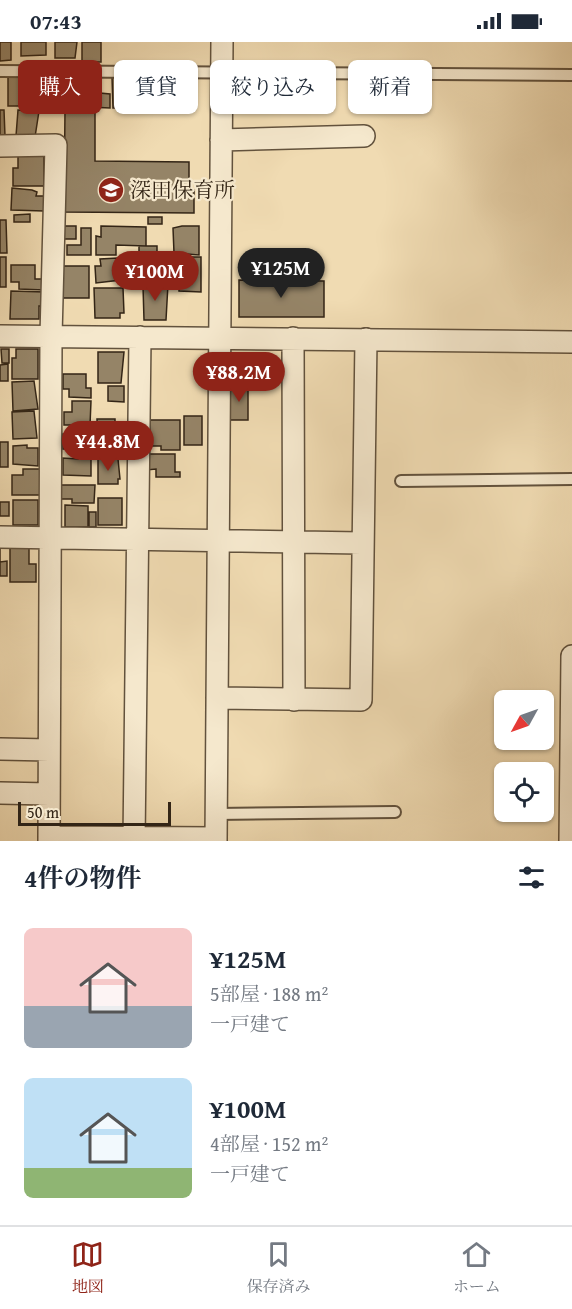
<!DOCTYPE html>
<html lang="ja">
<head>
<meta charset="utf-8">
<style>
	:root { --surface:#fff; --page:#f6f6f7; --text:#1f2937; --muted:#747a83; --line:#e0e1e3; --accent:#8f2418 }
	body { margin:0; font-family:"Gentium Book Plus","Noto Serif JP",serif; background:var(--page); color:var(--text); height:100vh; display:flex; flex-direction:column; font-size:22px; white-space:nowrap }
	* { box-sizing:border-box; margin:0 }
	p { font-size:20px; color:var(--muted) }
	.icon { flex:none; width:33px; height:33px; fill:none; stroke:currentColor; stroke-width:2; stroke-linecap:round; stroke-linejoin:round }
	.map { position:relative; height:799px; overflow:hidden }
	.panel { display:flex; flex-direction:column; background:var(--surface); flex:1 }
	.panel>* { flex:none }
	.guide { position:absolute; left:18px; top:18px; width:537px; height:54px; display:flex; gap:12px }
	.needle { width:39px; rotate:230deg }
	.tools { position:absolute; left:494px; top:648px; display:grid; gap:12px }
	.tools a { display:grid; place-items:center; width:60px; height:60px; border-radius:9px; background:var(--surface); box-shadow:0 2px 4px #0004; font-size:30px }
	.scale { position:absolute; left:18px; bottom:15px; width:153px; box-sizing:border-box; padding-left:6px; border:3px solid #332516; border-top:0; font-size:16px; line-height:21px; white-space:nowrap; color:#332516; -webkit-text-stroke:4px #f5e8cd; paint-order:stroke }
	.price { position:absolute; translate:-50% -51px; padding:0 14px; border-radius:21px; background:var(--accent); color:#fff; font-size:20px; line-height:39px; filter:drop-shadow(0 2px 3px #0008) }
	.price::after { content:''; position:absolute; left:50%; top:36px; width:18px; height:14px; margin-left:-9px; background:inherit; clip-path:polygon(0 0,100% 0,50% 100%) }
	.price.current { background:#222; color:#fff }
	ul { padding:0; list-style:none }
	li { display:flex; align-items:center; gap:18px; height:150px; padding:0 24px }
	li span { display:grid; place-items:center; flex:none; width:168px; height:120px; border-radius:9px; color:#555 }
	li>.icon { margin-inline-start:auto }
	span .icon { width:72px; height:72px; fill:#fffc; stroke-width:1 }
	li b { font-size:26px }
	h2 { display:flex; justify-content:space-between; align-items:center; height:72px; padding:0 24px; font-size:26px }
	.chip { padding:0 21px; border-radius:9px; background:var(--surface); box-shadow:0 2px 4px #0004; font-size:21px; line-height:54px }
	.chip.current { background:var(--accent); color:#fff }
	.status { display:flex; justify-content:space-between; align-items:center; height:42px; padding:0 30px; background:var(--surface); direction:ltr }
	.status svg { height:16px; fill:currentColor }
	.menu { display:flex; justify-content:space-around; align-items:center; height:84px; border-top:2px solid var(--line); background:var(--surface); font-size:16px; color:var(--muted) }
	.menu a { display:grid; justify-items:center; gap:3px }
	.menu .current { color:var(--accent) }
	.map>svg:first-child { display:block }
</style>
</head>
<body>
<div class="status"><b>07:43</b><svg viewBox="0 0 49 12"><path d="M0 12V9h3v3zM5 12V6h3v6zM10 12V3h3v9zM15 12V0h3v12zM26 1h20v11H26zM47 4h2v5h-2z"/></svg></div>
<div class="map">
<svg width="572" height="799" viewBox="0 0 572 799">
	<rect width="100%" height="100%" fill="#f0dbb2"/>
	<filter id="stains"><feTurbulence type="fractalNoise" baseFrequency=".00333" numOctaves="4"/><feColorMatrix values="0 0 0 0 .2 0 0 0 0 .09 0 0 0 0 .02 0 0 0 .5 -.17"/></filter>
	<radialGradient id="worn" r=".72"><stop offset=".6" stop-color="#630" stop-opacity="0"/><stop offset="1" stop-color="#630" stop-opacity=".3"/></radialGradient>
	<path fill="#958467" stroke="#332516" stroke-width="1.5" d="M0,0H11V18L0,19Z
		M21,0H46V13L21,14Z
		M55,0H77L75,16H55Z
		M82,0H101V20H82Z
		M8,34L33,35V38H37L39,64H8Z
		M84,35H101L100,51L110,52V66L89,65V59L82,58Z
		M112,35H132V49H138V66H113Z
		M54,36H74V64H53Z
		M0,68H4L5,94H0Z
		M18,68L39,69L35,95L16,94Z
		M65,68H95V119L189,120V148H194V171L64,170Z
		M18,114H44V144H13V126H18Z
		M12,146L32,148L37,150L36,154H45L44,169L11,168Z
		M30,172V180H14V173Z
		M148,175H162V182H148Z
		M0,178H6L7,211H0Z
		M63,184H76V197H62Z
		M101,184L146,185V204L116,203V213H96V194L101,195Z
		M182,184H199V213L174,211L173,186Z
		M81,186H91V213H67V203H81Z
		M139,204H157V212H139Z
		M0,215H6V245H0Z
		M179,215H201V250L179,249Z
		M118,216L121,238L96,241L95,224H101L100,217Z
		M142,217H169V236H151V232H141Z
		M11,223H35V237H44V248L19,247V240H11Z
		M62,224H89V256H62Z
		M141,237H156V241L140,244Z
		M239,238L324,239V275H239Z
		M149,242H168L166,278H144L143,244Z
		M94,246H123L124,271H120V276H95Z
		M11,249L45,250V264H39V277H10Z
		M1,307H9V321H2Z
		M16,307H38V337H12V316H16Z
		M98,310H124L121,341H98Z
		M228,312H254L251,341L228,342Z
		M8,322V339H0V323Z
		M63,332H86V346H91V356L69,355V347H63Z
		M34,339L38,367L13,369L12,340Z
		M108,344H124V360L108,359Z
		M229,344H248V378H229Z
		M72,359H91L90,383H64V370H72Z
		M34,369L37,396L13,397L12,370Z
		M184,374H202V403H184Z
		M97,377H115V385H119L120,410H103V404H98Z
		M147,378H180V408H161V404H146Z
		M80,385H94V407H63V392H80Z
		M0,400H8V425H0Z
		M27,403V406H38V424L13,422V404Z
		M78,411H91V434L63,433V416L78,417Z
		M146,412H175V430H180V435H156V427L146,428Z
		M98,417H118L120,437H118V442H98Z
		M23,427H42L41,453H12V433H23Z
		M61,443H95L94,461H72V457H61Z
		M98,456H122V483H98Z
		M13,458H38V483H13Z
		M0,460H9V474H0Z
		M65,463L88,464V485H65Z
		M89,470H96V485H89Z
		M10,506H29V522H36V540H10Z
		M0,507V520L7,519V534H0Z"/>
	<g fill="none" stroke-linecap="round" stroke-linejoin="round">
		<g stroke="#62523d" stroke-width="14">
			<path id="service" d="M0,29L572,33
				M401,439L572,437
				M216,772L395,770"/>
		</g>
		<g stroke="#62523d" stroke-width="24">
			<path id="minor" d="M221,98L364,94
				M0,104L56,103L51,294L49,799
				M0,294L572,300
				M293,296L294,658
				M0,495L361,501
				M217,656L361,658L366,297
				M0,707L49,708
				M0,751L49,752
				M49,795L216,796
				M134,799L140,295
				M216,799L222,0
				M570,799L572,614"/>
		</g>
		<use href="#service" stroke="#f5e8cd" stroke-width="10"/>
		<use href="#minor" stroke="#f5e8cd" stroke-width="21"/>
	</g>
	<defs>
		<g id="school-disc" transform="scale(1.35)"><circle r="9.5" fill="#8f2418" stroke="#f5e8cd"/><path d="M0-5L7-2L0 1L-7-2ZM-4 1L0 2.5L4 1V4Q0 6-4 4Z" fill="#fff"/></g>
	</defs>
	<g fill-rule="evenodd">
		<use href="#school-disc" x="111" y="148"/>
	</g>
	<g text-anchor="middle" stroke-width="4.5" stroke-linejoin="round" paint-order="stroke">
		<g font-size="21" fill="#332516" stroke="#f5e8cd" text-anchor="start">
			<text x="130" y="155">深田保育所</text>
		</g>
	</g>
	<rect width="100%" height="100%" filter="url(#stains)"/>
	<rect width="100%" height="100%" fill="url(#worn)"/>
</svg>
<div class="tools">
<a><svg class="needle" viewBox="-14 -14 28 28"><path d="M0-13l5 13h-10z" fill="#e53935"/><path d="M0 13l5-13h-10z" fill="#747a83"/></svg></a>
<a><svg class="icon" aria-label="locate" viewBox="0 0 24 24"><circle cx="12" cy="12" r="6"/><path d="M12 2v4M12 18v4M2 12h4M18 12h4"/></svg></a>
</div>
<div class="scale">50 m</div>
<b class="price current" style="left:281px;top:257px">¥125M</b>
<b class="price" style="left:155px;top:260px">¥100M</b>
<b class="price" style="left:239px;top:361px">¥88.2M</b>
<b class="price" style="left:108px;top:430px">¥44.8M</b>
<div class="guide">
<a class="chip current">購入</a>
<a class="chip">賃貸</a>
<a class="chip">絞り込み</a>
<a class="chip">新着</a>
</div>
</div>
<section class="panel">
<h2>4件の物件<svg class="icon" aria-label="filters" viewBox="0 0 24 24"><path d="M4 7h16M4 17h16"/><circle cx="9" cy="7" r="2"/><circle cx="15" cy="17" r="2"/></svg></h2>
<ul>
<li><span style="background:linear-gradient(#f6c9c9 65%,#9aa5b1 0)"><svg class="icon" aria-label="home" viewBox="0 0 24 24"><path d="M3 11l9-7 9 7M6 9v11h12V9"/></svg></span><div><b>¥125M</b><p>5部屋 · 188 m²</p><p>一戸建て</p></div></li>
<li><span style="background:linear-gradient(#bfe0f5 75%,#8fb573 0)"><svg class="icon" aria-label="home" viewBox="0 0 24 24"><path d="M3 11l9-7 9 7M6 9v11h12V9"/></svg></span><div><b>¥100M</b><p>4部屋 · 152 m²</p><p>一戸建て</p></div></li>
</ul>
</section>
<nav class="menu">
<a class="current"><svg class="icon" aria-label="map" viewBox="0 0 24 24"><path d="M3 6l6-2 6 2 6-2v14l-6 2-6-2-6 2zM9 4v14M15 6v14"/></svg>地図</a>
<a><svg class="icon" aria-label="saved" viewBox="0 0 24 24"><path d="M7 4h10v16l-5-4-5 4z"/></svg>保存済み</a>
<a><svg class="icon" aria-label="home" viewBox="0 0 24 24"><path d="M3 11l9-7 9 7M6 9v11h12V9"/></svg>ホーム</a>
</nav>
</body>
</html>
